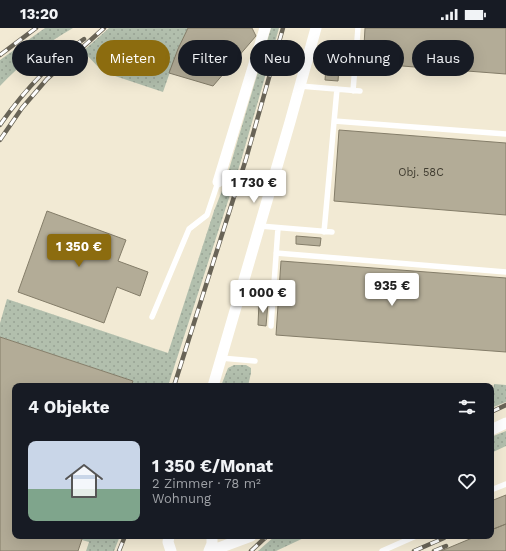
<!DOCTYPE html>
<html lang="de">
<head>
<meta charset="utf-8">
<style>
	:root { --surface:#171b24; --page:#242831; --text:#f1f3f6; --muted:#9ea1a6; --line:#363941; --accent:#8c6c0f }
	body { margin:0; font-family:"Work Sans",sans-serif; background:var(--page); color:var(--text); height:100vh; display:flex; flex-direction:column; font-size:15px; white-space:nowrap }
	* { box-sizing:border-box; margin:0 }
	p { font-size:13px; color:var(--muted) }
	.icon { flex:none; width:22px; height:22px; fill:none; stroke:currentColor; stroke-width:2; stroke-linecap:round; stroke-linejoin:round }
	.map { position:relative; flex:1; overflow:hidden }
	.panel { position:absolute; left:12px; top:355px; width:482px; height:156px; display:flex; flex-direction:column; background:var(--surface); border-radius:8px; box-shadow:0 4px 16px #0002 }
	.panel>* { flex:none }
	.banner { position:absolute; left:12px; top:12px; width:482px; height:36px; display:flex; gap:8px }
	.price { position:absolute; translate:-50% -34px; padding:0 9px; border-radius:4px; background:#fff; color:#222; font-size:13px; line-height:26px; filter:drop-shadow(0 1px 2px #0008) }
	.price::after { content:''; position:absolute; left:50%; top:24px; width:12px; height:9px; margin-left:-6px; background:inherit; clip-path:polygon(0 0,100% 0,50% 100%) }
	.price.on { background:var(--accent); color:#fff }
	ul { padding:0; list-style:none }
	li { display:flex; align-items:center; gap:12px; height:100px; padding:0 16px }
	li+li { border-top:1px solid var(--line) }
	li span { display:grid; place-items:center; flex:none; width:112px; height:80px; border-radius:8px; color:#555 }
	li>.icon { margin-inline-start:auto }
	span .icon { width:48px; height:48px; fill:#fffc; stroke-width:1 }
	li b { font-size:17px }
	h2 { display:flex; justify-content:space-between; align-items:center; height:48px; padding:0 16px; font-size:17px }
	.chip { padding:0 14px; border-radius:18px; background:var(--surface); box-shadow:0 4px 16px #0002; font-size:14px; line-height:36px }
	.chip.on { background:var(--accent); color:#fff }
	.status { display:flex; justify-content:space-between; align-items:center; height:28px; padding:0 20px; background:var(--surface); direction:ltr }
	.status svg { height:11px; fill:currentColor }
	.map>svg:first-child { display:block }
</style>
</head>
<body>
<div class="status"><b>13:20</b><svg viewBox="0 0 49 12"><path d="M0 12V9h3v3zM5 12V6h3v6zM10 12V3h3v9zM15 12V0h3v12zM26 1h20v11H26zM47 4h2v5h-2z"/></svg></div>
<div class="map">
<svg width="506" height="523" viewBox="0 0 506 523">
	<defs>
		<pattern id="grass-dots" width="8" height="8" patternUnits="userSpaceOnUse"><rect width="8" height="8" fill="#b2bfad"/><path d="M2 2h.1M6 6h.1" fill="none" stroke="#98a394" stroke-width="1.8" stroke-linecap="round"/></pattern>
	</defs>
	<rect width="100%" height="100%" fill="#f2ead4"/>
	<path fill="url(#grass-dots)" d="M45,0H73C46,15 21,36 0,58V32Z
		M109,0H188L178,21L163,64L103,44L83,23Z
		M271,0H279L240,136L168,358H131L133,353L0,309V295L7,271L168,325L214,183L225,155Z
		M234,337H246L251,340V345L248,358H221L228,340Z
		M494,356L506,357V374L491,380Z
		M506,403V418L491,425V409Z
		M83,508H120L114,523H86L89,514L82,512Z
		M275,508H308L276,523H258Z"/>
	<path fill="#b3ac97" stroke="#847d69" d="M188,0H252L256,8L213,58L169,45L178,21Z
		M365,0H506V46L363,35Z
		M326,39L339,40L338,53L325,52Z
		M339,102L506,115V187L334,173Z
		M47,183L126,212L118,233L148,244L140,268L117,259L104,295L18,264Z
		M296,208L321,210L320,218L296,216Z
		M281,233L506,250V324L276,307Z
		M259,274L268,275L266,298L258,297Z
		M0,309L133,353L131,358H15V508H83L78,523H0Z
		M506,467V496L491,502V473Z
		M506,496V523H441L477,508H491V502Z"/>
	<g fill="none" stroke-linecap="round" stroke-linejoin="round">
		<path stroke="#fff" stroke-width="5.5" d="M300,58L360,63
			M353,63L358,0
			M334,93L506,106
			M260,198L332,204
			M324,204L337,61
			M276,225L506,244
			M152,289L189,201L207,187L218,154
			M271,298L278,200
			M221,330L255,333
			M491,462L506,456
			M382,523L416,508"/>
		<path stroke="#fff" stroke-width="11" d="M218,154L265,0
			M213,358L290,94L316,0
			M491,402L506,395
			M169,508L168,514L171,523
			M209,523L212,516V508
			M211,523L251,508"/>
		<g stroke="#696457" stroke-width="4.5">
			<path id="rail" d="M0,27L36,0
				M0,97C23,64 50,34 84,11
				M0,112L22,80L47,51L104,0
				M174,358L246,131L283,0
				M491,384L506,377
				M119,523L125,508
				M251,523L267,508
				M414,523L444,510
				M434,523L446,518"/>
		</g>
		<use href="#rail" stroke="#fff" stroke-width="3" stroke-dasharray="9" stroke-linecap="butt"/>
	</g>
	<g text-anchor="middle" stroke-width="3.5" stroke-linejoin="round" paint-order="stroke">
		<g font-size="11" fill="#403c30">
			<text x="421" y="148">Obj. 58C</text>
		</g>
	</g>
</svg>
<b class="price" style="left:254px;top:176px">1 730 €</b>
<b class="price on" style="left:79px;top:240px">1 350 €</b>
<b class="price" style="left:392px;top:279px">935 €</b>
<b class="price" style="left:263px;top:286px">1 000 €</b>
<div class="banner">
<a class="chip">Kaufen</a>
<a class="chip on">Mieten</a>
<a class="chip">Filter</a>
<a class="chip">Neu</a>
<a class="chip">Wohnung</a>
<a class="chip">Haus</a>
</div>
<section class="panel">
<h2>4 Objekte<svg class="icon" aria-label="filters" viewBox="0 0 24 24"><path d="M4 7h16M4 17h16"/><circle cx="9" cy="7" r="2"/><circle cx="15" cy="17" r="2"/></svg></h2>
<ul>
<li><span style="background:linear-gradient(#c9d6e8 60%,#7fa58c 0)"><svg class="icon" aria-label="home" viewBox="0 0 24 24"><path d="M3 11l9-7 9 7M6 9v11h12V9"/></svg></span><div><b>1 350 €/Monat</b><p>2 Zimmer · 78 m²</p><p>Wohnung</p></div><svg class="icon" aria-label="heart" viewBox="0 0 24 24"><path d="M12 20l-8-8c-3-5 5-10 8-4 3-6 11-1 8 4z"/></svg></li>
</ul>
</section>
</div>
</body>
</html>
